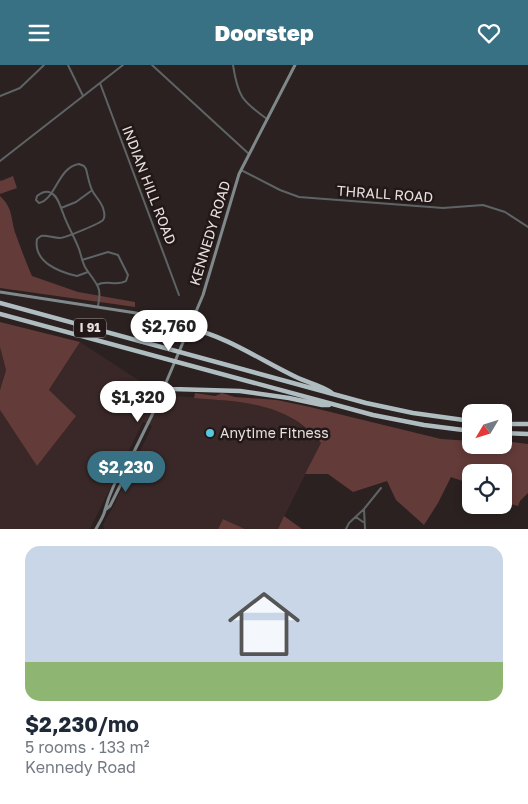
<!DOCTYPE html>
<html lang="en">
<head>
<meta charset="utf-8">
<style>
	:root { --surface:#fff; --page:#f2f2f3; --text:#1f2937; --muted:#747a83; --accent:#387184 }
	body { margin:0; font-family:"Golos Text",sans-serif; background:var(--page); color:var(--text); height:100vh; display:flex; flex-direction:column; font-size:19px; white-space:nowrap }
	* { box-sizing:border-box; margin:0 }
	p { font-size:16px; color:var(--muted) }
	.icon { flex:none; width:28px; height:28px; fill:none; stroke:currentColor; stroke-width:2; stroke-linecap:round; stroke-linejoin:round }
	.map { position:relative; height:464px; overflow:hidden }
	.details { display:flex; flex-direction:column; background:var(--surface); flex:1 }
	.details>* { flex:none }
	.needle { width:32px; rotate:232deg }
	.controls { position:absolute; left:462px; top:339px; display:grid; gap:10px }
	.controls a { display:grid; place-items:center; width:50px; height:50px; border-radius:10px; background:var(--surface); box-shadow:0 2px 8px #0003; font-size:25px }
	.price { position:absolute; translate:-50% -42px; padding:0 11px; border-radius:18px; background:#fff; color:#222; font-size:16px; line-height:32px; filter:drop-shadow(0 1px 2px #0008) }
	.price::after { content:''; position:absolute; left:50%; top:30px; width:15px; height:11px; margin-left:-8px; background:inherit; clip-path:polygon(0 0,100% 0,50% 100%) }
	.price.active { background:var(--accent); color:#fff }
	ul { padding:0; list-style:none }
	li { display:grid; align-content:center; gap:10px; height:265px; padding:0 25px }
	li span { display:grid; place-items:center; height:155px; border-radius:15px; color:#555 }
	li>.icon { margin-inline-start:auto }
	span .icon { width:90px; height:90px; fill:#fffc; stroke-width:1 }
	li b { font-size:21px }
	header { display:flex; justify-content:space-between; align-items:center; height:65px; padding:0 25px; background:var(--accent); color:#fff; font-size:22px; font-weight:800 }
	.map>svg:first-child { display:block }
</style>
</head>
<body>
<header><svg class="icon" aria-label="menu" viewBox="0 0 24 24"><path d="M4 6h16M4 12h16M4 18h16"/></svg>Doorstep<svg class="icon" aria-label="heart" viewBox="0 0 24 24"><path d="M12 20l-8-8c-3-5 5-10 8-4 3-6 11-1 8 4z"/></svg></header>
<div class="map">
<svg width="528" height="464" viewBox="0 0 528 464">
	<rect width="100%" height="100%" fill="#2b2120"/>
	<path fill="#392827" d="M80,277L146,320L166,330L242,337L265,341L277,345L296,356L313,369L321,378L278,464H245L223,454L218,464H104L103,459L112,444L152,361L143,357L90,464H0V345L37,400L49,326Z
		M0,282L6,305L0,325Z"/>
	<path fill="#633b39" d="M13,111L17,123L0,129V115L1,116Z
		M0,131C14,144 10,153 16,170C21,184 26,197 32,211L78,227L135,237V242L0,223Z
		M0,257L80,277L49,325L76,351L37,401L0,345V325L6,305L0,282Z
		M195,328L215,331L222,328L235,332L277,335L310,342L441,374L471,376V380H504V376L528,379V428L520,436L518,441L504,437V408H471V419L451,412L438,438L424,460L396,435L387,416L353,427L328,409H305L321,378C287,337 243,337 194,333Z
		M284,451L302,464H278Z
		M223,454L245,464H218Z"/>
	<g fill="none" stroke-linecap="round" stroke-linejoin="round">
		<path stroke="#5e6465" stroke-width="2" d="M68,0L83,31
			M152,0L249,89
			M233,0C238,32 242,36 267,54
			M100,18L179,230
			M0,31L20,23L44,0
			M0,96L123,0
			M241,105L280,125L299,132L443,143L483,140L505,147L528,162
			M61,143L76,137L91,126
			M82,195L108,187L118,190L128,210L126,216C116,222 107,214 97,220
			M88,207L77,211C59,207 33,197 37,174L41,171C47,170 53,173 60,173C65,173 101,158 103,155C106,151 104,147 103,143C101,137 96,132 93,127C89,120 88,111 86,104L84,101L79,99C58,102 56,134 39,138L36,135L37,131C41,128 46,125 51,128C58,131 60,141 63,148C67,160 74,171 79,184C81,190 82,196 85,202C89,209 95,215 98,222C101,228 99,235 98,241
			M364,444L365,464
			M356,452L363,457
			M346,464L349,458L364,444L381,423"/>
		<path stroke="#7f888a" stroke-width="3" d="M0,227L136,248L189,263
			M105,445L110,441L127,407V401L154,346L203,230L239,109L295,0
			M96,464C99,458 104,451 105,445C108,434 117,408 127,401"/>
		<path stroke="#afbdc0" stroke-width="4.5" d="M0,238L366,338L413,348L471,356
			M0,249L373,350L424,360L471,366
			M189,263C228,272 260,295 296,312C308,318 321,320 332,328
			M164,322L172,324L240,326L289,333L322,340H329
			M504,359H528
			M504,368L528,369"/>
	</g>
	<circle fill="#56c9e1" stroke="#221817" stroke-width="2" cx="210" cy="368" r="5"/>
	<g text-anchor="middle" stroke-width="5" stroke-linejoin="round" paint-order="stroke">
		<rect fill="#221817" stroke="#aca4a3" stroke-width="1" x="74" y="253.5" width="32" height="19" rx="4"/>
		<g font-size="12" font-weight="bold" fill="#e7e0df">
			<text x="90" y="267">I 91</text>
		</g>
		<g font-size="14" fill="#e7e0df" stroke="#221817">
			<text transform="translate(149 120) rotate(69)" y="5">INDIAN HILL ROAD</text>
			<text transform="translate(385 129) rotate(4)" y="5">THRALL ROAD</text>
			<text transform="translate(210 168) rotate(-73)" y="5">KENNEDY ROAD</text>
		</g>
		<g font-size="14" fill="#e7e0df" stroke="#221817" text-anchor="start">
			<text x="220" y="373">Anytime Fitness</text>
		</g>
	</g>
</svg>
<div class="controls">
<a><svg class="needle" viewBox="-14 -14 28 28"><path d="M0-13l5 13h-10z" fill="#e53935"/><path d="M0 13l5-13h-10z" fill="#747a83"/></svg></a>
<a><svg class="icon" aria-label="locate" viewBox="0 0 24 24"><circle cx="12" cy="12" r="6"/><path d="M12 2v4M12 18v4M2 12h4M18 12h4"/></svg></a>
</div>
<b class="price" style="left:169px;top:287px">$2,760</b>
<b class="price" style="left:138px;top:358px">$1,320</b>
<b class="price active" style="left:126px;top:428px">$2,230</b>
</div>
<section class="details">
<ul>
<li><span style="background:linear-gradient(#c9d6e8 75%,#8fb573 0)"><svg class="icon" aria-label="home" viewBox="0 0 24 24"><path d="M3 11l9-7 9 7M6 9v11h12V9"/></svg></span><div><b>$2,230/mo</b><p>5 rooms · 133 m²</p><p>Kennedy Road</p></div></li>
</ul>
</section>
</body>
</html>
